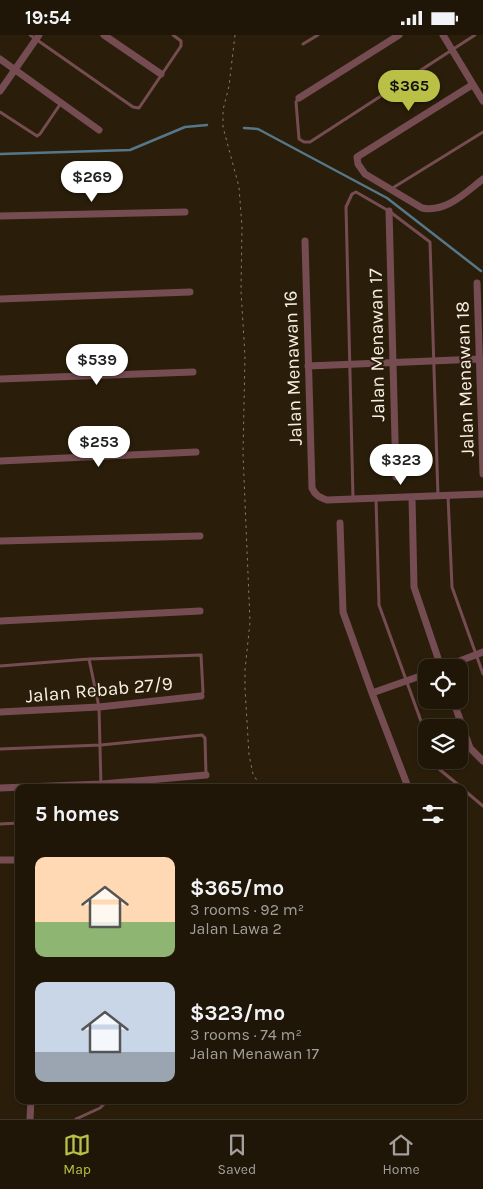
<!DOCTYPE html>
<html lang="en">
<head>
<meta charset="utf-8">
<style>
	:root { --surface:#201608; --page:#2d2316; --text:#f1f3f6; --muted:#a29f9c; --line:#3d3529; --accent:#bac045 }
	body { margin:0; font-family:Karla,sans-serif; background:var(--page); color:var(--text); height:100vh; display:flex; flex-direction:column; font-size:19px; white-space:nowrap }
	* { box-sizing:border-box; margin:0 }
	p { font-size:16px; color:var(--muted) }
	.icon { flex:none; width:28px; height:28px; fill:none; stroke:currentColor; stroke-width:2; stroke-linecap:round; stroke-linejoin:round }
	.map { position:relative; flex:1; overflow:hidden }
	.details { position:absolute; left:15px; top:749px; width:452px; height:320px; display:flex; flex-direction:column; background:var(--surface); border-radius:10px; box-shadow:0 1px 4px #0004,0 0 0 1px var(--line) }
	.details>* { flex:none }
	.fabs { position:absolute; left:418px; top:624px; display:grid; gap:10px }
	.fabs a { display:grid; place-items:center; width:50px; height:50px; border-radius:10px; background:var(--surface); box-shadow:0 1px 4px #0004,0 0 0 1px var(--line); font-size:25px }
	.price { position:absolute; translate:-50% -42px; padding:0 11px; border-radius:18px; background:#fff; color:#222; font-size:16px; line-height:32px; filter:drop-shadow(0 1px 2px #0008) }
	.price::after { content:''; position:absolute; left:50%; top:30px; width:15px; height:11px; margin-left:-8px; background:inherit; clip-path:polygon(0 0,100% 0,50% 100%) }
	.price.on { background:var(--accent); color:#111 }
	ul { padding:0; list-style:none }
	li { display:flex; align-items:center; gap:15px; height:125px; padding:0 20px }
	li span { display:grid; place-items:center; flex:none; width:140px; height:100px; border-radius:10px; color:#555 }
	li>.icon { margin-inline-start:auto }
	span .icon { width:60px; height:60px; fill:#fffc; stroke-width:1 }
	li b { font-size:21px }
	h2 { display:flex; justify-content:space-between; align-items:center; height:60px; padding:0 20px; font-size:21px }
	.status { display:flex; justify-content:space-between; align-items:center; height:35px; padding:0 25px; background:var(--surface); direction:ltr }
	.status svg { height:14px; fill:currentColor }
	.tab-bar { display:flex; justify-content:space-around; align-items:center; height:70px; border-top:1px solid var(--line); background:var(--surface); font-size:14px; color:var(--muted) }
	.tab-bar a { display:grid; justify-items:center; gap:2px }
	.tab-bar .on { color:var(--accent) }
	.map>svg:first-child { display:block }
</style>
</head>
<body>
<div class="status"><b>19:54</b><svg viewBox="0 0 49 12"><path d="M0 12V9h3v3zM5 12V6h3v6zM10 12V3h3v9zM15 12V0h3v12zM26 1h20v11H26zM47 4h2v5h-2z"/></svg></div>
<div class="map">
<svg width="483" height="1084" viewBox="0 0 483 1084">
	<rect width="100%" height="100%" fill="#2a1e0a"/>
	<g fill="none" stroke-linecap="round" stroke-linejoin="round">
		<path stroke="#56778a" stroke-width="2.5" d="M244,93L258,94L387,163L481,236
			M0,119L130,115L185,92L207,90"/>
		<path stroke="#867c6c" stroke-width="1" stroke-dasharray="2.5 4" stroke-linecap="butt" d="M235,0L229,51L223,75V92L239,152L242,192L241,256L245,321L243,419L250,587L245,635V653L249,720L253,739L261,752"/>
		<path stroke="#764c53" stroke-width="3" d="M30,0L133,72L139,73L181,11V6L173,0
			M303,9L318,0
			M298,64L296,67L299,104L304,107H310L475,0
			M0,77L37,101L40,99L61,68
			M391,154L483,97
			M448,461L452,552L483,639
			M353,463L346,172L352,159L356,157L389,176L430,207L438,461
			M376,464L379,570L426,700
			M89,624L99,672L101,752
			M0,631L89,624L201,620L203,657L201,660
			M0,714L101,710L202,700L205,703L206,739
			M435,725L439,734L461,752
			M464,755L483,771
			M0,789L19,788
			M76,1084L100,1073L108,1065"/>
		<path stroke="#764c53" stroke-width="7" d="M104,0L161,39
			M443,0L483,66
			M0,24L99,95
			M472,50L357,122L358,129L365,139L422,173C446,178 465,158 483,144
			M0,56L39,0
			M299,63L399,0
			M389,176L396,442
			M0,181L185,177
			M305,206L312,453C315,460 319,462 327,465L483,459
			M477,248L483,439
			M0,264L190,257
			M308,331L480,324
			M0,344L193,337
			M0,426L196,417
			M412,462L414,552L441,632
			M340,488L343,577L372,658L408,752
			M0,506L200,501
			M0,586L200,576
			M444,632L483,617
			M372,658L426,639
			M453,665L470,713L483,726
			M0,677L99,672L201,661
			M0,753L102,749L206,740
			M0,825H19
			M30,1084L31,1065"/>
	</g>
	<g text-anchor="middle" stroke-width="4" stroke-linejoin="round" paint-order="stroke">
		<g font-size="19" fill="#f7efe3" stroke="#2a1e0a">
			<text transform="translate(376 310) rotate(-91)" y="7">Jalan Menawan 17</text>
			<text transform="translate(292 333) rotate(-92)" y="7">Jalan Menawan 16</text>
			<text transform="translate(464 344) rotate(-92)" y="7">Jalan Menawan 18</text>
			<text transform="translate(99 654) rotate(-5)" y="7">Jalan Rebab 27/9</text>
		</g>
	</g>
</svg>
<div class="fabs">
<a><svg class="icon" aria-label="locate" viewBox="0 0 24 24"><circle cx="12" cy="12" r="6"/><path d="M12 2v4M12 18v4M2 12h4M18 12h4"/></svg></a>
<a><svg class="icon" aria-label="layers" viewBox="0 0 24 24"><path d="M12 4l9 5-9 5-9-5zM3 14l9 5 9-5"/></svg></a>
</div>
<b class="price on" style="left:409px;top:77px">$365</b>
<b class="price" style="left:92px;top:168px">$269</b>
<b class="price" style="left:97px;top:351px">$539</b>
<b class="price" style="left:99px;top:433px">$253</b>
<b class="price" style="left:401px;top:451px">$323</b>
<section class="details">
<h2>5 homes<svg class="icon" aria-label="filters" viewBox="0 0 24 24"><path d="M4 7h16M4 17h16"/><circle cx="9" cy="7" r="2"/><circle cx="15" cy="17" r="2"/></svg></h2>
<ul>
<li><span style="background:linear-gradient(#ffd9b3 65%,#8fb573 0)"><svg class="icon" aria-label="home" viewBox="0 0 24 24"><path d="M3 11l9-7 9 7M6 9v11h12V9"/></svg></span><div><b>$365/mo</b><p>3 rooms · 92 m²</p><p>Jalan Lawa 2</p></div></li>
<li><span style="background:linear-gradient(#c9d6e8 70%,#9aa5b1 0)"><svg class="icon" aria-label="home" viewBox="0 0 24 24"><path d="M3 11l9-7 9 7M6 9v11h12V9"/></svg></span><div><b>$323/mo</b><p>3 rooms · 74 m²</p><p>Jalan Menawan 17</p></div></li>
</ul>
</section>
</div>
<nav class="tab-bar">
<a class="on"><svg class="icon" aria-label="map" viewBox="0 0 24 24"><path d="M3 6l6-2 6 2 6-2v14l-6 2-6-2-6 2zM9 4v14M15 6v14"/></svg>Map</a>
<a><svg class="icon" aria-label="saved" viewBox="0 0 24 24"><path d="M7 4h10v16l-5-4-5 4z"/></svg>Saved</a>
<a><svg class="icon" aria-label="home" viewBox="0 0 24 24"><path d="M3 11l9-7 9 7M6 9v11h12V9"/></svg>Home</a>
</nav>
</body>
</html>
